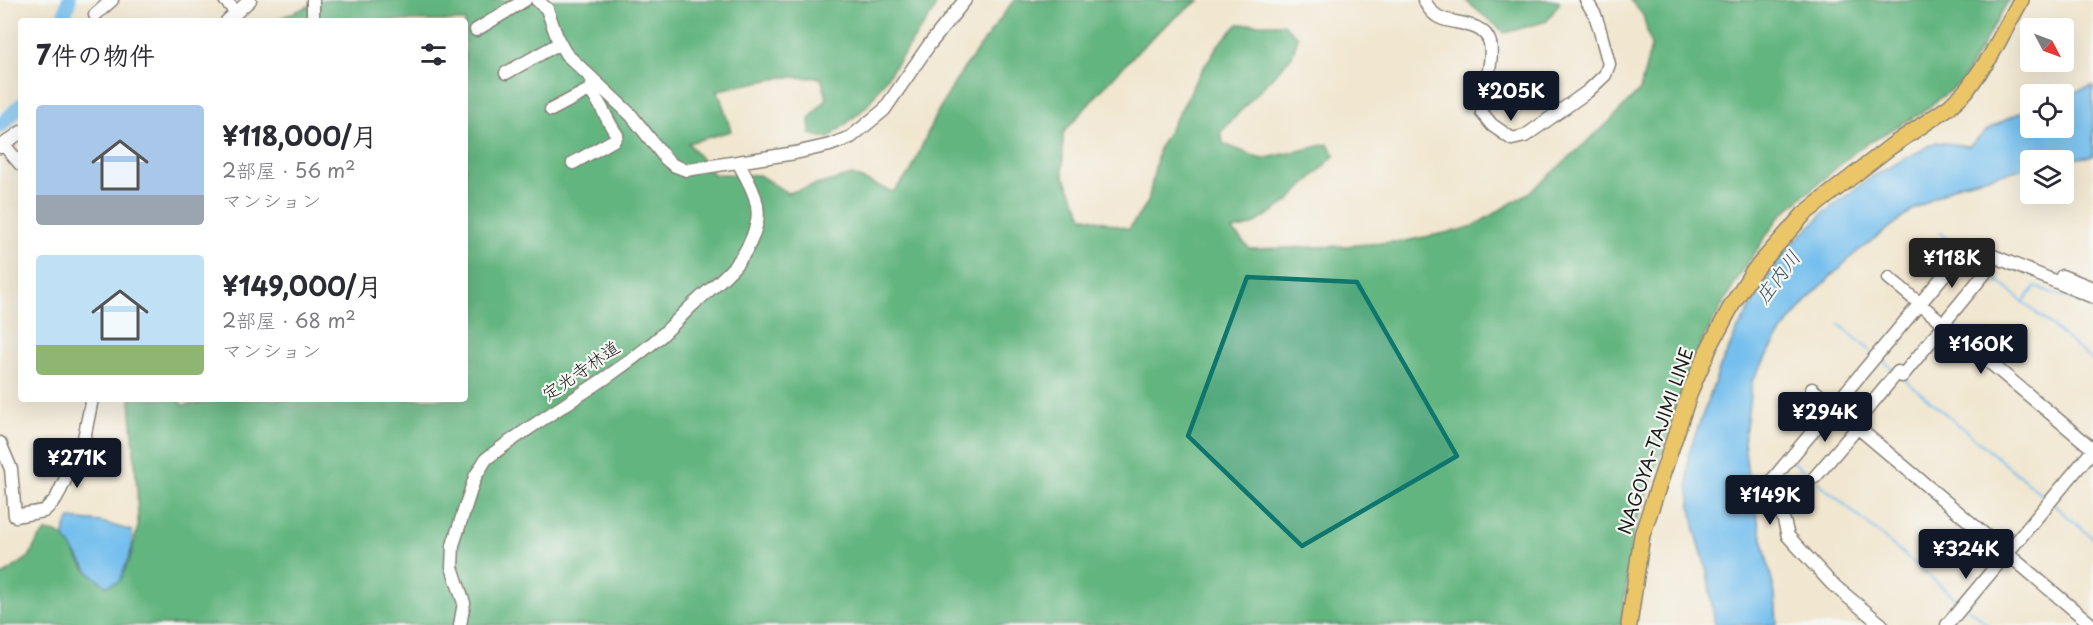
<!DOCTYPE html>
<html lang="ja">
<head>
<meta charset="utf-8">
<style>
	:root { --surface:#fff; --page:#f7f7f7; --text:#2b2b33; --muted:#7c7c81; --accent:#111827 }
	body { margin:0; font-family:"Playpen Sans","Klee One",sans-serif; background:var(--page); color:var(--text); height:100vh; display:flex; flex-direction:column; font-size:22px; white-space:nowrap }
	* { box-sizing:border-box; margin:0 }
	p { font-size:20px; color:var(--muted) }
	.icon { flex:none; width:33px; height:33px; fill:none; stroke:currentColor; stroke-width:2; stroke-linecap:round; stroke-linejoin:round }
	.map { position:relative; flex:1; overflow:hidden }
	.panel { position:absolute; left:18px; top:18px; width:450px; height:384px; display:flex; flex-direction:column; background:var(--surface); border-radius:6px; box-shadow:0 6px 24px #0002 }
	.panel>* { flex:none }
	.needle { width:39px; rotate:131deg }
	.tools { position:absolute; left:2020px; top:18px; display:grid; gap:12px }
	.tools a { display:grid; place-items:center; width:54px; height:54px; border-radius:6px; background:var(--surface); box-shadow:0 6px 24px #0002; font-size:30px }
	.price { position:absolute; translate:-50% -51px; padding:0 14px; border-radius:6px; background:var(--accent); color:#fff; font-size:20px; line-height:39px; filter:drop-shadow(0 2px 3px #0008) }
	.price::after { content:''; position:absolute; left:50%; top:36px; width:18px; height:14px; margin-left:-9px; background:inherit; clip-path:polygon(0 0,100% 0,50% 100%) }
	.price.active { background:#222; color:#fff }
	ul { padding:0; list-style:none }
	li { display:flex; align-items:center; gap:18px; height:150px; padding:0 18px }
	li span { display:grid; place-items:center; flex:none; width:168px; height:120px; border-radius:6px; color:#555 }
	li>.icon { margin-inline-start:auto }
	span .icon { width:72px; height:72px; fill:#fffc; stroke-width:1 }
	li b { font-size:26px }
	h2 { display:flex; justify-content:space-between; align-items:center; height:72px; padding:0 18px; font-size:26px }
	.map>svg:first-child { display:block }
</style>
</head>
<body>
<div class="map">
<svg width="2093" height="625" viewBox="0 0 2093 625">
	<rect width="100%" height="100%" fill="#f6f6f2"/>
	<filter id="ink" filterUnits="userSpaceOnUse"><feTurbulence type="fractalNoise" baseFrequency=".0167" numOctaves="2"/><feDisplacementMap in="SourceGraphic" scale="12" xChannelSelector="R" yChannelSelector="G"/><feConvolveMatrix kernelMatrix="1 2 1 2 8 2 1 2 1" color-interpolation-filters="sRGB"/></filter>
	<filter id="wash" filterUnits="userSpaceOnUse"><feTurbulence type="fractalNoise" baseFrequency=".008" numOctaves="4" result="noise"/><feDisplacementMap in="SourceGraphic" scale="24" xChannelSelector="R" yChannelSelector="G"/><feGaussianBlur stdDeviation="1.35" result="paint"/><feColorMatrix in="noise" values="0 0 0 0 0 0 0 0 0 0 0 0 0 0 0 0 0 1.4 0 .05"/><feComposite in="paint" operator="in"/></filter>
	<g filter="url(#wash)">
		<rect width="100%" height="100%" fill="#f1e6cf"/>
		<path fill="#64b580" stroke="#40684e" stroke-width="1.5" d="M323,0H938L933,12L866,107L828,139L810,134L809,119L827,98L821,78L784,77L718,90L731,131L688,143L713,174L759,175L787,193L852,175L893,192L911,171L935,116L960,74L1014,0H1200C1149,32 1104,88 1063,133V174L1083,216L1129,229L1148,202L1159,148L1189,95L1194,83L1218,45L1238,24H1283L1298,37L1292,56L1220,133L1224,144L1262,159L1328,144L1335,155L1288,202L1251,226L1232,230L1250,249L1344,246L1405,241L1470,228L1530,192L1608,123L1640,90L1651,46L1643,15L1630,0H2009L1962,81L1921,113L1861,147L1779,217L1741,273L1702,341L1634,529L1621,625H0V577L29,557L37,541L46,531C76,534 70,556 88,571C95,577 111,578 120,580L131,555L138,526L137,489L130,399H179L182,405L216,402L219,399H465V21H273Z
			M1469,0H1558L1560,2L1547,21L1505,33L1467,2Z"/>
		<path fill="#75bfee" stroke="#486e85" stroke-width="1.5" d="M2093,86V156L2064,160H2031V167L1959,184L1913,210L1853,255L1812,295L1781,332L1752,381L1744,442L1748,475L1775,594L1777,625H1715L1707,571L1694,526L1688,486V455L1720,367L1738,329L1780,256L1826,211L1870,178L1936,142L1969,146L1990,128L2031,107V128H2064V95Z
			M70,519L101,522L132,531V548L120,581L106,586L89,572L64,537L65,527Z"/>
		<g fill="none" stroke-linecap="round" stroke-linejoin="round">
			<path stroke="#75bfee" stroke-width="2" d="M1940,233L1960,249
				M1967,255L1983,268
				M1990,274L2093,361
				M2023,302L2036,287L2093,307
				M1839,324L1874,354
				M1881,359L1895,371
				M1904,379L2047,499
				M1780,451L1786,455
				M1792,461L1811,476
				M1818,482L1960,602
				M2054,505L2093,538
				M1967,607L1988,625"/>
			<path stroke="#75bfee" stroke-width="15" d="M63,21L69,0
				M0,126L21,105"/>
		</g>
	</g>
	<g filter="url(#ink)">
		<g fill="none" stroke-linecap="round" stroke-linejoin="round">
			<g stroke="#868176" stroke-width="15">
				<path id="minor" d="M225,0L236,12
					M537,0L547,9L558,40L566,54L631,115L666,159L673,165L686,170L795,153L830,145L851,137L884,110L929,45L965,0
					M1424,0C1428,8 1434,16 1443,19C1458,24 1485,23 1490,43C1494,63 1482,91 1482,113L1492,125L1512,139L1525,136L1587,92L1605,75L1609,64L1599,27L1595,15L1586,0
					M95,15L112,0
					M227,21L250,0
					M313,21V0
					M476,30L525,0
					M506,73L560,43
					M551,110L589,90L594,83
					M4,145L21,165
					M0,147L21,132
					M573,163L614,140L617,135C606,120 602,103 589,90
					M2062,276L2093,288
					M1889,278L2093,449
					M1943,324L1985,273
					M1812,389L2092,625
					M1854,425L1898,372L1902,376L1944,325
					M0,443L11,469L15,516L44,511L56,499L67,476L80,458L92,399
					M1815,477L1858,427
					M460,625L464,603L452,567L453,545L475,477L486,459C540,417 602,385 655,341C670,329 683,313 698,300C723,278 747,261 756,226C763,203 748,181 738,162
					M1882,625L1831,583L1788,536L1773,479L1964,251L1974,248L2093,297
					M1947,625L2093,450"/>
			</g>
			<g stroke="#868176" stroke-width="18">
				<path id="major" d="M1629,625L1642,535L1691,389L1710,346L1733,303L1752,273L1804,214L1890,147L1949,107L1966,91L1990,57L2021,0"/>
			</g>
			<use href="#minor" stroke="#fff" stroke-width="12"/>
			<use href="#major" stroke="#ebc669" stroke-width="15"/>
		</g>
	</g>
	<path fill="#0f766e" fill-opacity="0.2" stroke="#0f766e" stroke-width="4.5" stroke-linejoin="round" d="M1247,277L1357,282L1457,456L1302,546L1188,436Z"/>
	<g text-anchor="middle" stroke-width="4.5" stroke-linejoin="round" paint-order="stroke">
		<g font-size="18" fill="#1c1c1c" stroke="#f6f6f2">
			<text transform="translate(581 371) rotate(-35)" y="6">定光寺林道</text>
			<text transform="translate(1656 441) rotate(-71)" y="6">NAGOYA-TAJIMI LINE</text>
		</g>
		<g font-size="20" font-style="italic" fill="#3b5566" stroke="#f6f6f2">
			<text transform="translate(1778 277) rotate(-53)" y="7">庄内川</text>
		</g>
	</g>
</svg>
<div class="tools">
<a><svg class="needle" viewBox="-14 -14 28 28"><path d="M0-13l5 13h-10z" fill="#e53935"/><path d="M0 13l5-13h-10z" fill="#7c7c81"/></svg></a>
<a><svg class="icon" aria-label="locate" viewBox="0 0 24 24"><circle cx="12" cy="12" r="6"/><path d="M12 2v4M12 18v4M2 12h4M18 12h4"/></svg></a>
<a><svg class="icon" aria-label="layers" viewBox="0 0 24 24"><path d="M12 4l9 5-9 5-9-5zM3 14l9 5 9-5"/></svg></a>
</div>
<b class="price" style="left:1511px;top:122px">¥205K</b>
<b class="price active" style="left:1952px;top:289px">¥118K</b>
<b class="price" style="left:1981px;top:375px">¥160K</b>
<b class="price" style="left:1825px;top:443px">¥294K</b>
<b class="price" style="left:77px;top:489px">¥271K</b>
<b class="price" style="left:1770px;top:526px">¥149K</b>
<b class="price" style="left:1966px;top:580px">¥324K</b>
<section class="panel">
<h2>7件の物件<svg class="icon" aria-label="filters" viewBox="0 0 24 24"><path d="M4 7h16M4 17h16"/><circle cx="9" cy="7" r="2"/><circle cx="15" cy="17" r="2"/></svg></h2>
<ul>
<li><span style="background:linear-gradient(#a9c7e8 75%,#9aa5b1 0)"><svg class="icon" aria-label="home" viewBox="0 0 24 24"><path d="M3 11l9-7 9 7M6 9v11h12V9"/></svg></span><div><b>¥118,000/月</b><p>2部屋 · 56 m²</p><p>マンション</p></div></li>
<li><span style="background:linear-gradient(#bfe0f5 75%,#8fb573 0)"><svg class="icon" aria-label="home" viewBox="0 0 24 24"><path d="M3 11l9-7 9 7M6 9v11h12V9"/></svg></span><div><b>¥149,000/月</b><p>2部屋 · 68 m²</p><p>マンション</p></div></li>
</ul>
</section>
</div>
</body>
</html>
